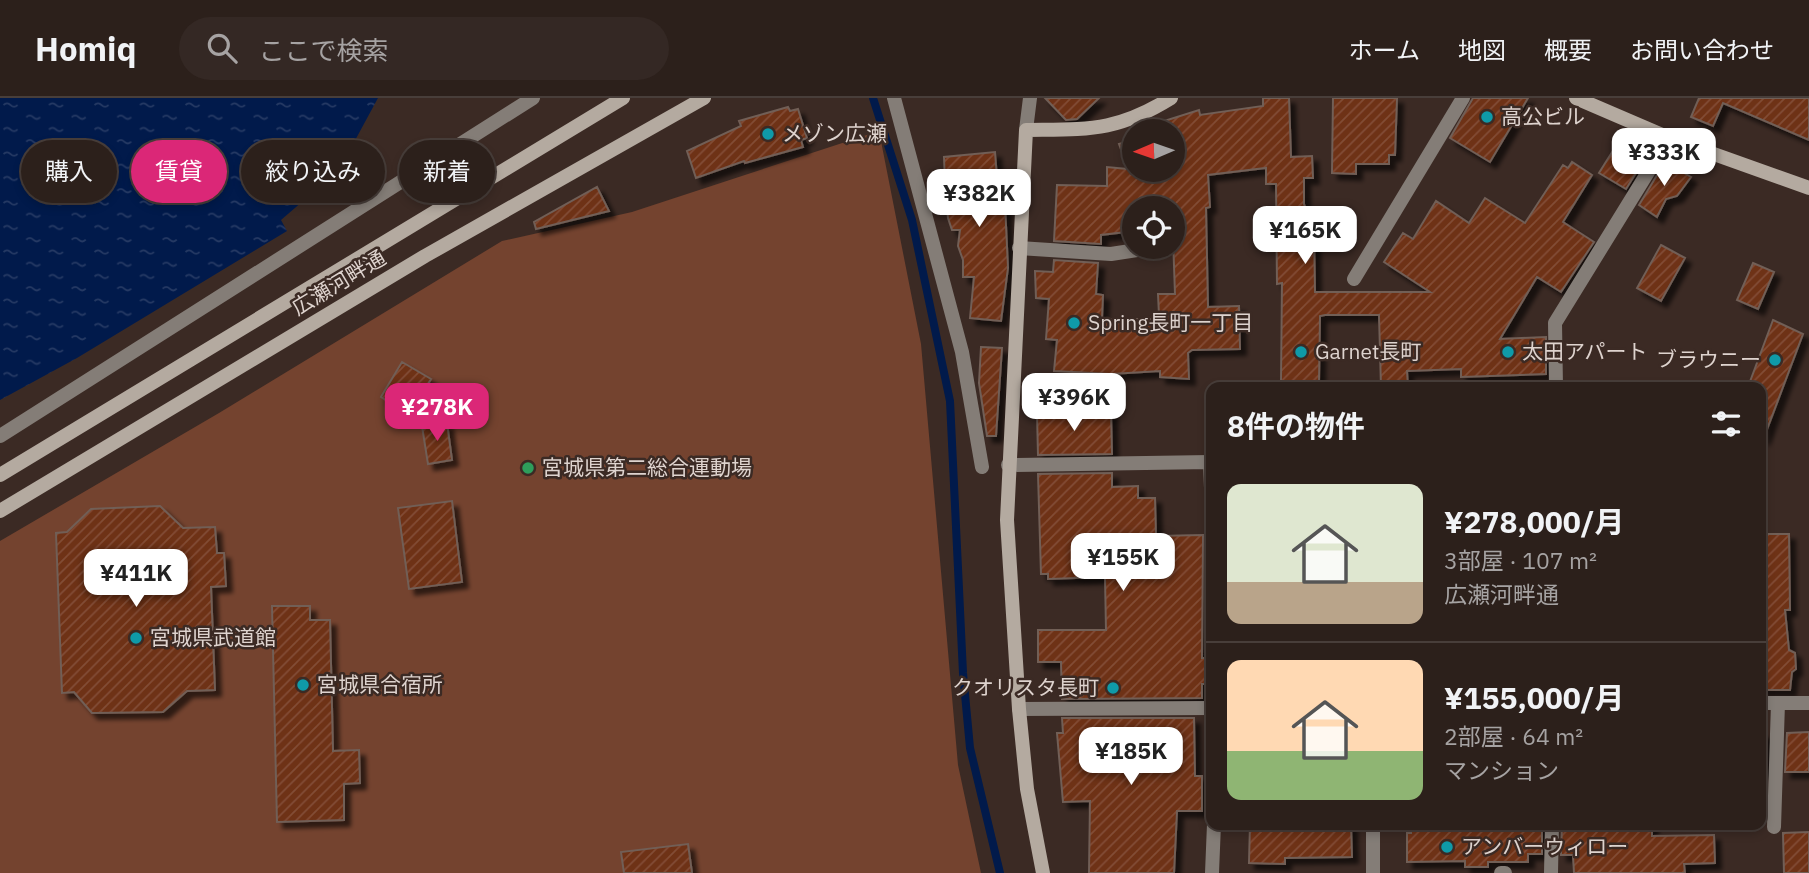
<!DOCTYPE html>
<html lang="ja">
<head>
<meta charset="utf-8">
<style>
	:root { --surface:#2c201b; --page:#342824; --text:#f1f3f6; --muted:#a6a3a3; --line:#483e3a; --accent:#db2777 }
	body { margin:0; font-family:"IBM Plex Sans","Noto Sans JP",sans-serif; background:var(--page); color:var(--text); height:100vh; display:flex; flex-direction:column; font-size:26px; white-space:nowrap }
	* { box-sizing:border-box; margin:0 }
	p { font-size:23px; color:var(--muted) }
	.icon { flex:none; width:38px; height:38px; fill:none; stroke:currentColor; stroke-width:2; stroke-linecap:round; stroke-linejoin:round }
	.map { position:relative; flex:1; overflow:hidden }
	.sheet { position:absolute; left:1206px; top:284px; width:560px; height:448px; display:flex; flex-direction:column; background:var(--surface); border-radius:14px; box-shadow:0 4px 10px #0003,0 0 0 2px var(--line) }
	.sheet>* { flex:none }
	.hud { position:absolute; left:21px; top:42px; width:665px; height:63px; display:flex; gap:14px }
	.needle { width:46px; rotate:268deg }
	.controls { position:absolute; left:1122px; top:21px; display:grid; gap:14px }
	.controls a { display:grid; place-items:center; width:63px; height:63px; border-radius:50%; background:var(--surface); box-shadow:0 4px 10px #0003,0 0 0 2px var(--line); font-size:35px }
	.price { position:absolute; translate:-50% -60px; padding:0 16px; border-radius:14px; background:#fff; color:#222; font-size:23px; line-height:46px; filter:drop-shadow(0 2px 4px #0008) }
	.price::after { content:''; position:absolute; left:50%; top:42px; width:21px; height:16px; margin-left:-10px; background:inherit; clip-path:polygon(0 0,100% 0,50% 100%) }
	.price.current { background:var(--accent); color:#fff }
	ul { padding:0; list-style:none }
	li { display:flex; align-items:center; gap:21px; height:175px; padding:0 21px }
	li+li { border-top:2px solid var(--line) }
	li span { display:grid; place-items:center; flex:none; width:196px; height:140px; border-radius:14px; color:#555 }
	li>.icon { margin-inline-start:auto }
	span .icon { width:84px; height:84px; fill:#fffc; stroke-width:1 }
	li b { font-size:30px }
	h2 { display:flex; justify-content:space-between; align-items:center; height:84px; padding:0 21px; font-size:30px }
	.tag { padding:0 24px; border-radius:32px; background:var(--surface); box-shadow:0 4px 10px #0003,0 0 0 2px var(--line); font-size:24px; line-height:63px }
	.tag.current { background:var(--accent); color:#fff }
	header { display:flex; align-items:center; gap:42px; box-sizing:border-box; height:98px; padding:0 35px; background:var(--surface); border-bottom:2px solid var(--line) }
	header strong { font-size:33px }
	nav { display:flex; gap:38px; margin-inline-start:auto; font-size:24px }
	.search { width:490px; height:63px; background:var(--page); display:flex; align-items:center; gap:18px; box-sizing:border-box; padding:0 24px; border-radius:38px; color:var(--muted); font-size:26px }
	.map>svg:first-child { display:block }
</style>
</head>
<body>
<header>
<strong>Homiq</strong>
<div class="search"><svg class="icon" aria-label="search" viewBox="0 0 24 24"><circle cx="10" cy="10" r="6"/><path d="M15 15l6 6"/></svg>ここで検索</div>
<nav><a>ホーム</a><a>地図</a><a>概要</a><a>お問い合わせ</a></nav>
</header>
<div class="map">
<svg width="1809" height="775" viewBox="0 0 1809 775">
	<defs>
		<pattern id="water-ripples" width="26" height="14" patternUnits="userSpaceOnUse" patternTransform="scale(1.75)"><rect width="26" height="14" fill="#011a4b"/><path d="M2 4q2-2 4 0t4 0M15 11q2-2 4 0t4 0" fill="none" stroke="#263a64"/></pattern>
		<pattern id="building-hatch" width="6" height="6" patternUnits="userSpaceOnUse" patternTransform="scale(1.75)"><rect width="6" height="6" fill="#6e3015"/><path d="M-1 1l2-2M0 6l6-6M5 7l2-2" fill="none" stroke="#824d36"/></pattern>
		<filter id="shadow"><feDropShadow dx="6" dy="6" stdDeviation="2" flood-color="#0009"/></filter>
	</defs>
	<rect width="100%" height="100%" fill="#3b2a24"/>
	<path fill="#74432f" d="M879,33L921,246L958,667L981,775H0V443L219,315L502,143L632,114Z"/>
	<path fill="url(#water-ripples)" d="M0,0H378L339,72L281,122L287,133L77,260L0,302Z"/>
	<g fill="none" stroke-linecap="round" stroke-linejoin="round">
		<path stroke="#011a4b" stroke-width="8" d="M873,0L912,122L950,303L963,575L970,650L1000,775"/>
	</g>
	<path fill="url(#building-hatch)" stroke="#715e56" stroke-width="2" filter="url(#shadow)" d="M1045,0H1099L1077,21L1066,22Z
		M1263,0H1289L1291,59L1312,58L1313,80H1304V106L1314,132L1315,194H1430L1384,164L1403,135L1413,141L1436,103L1469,125L1485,100L1525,125L1563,67L1568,70L1572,64L1592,77L1563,124L1594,144L1561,194L1537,179L1500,241L1546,239V276L1461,279V271L1407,273L1408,289H1381L1379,217H1325L1320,218L1319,284L1281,283L1282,185L1277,186L1276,86H1266V70L1208,77L1210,109L1206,110L1208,209L1239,208L1240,251L1192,252L1188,255L1189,281L1160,279V273L1111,276L1054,273L1057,242L1046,241L1049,201L1036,200L1035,173L1053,174L1054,162L1098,165L1096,196L1103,197L1102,221H1155V217H1159L1158,196H1175L1172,110H1134V133L1101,137V146L1054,143L1057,87L1107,88V69L1128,71L1119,46L1134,42V72H1172V33L1139,31L1199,12L1200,17L1263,8Z
		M1333,0H1397L1395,57H1389V66H1356V76L1332,75Z
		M1473,0H1528L1490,64L1450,40Z
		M1699,0H1809V42L1723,5L1713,28L1691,19Z
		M788,9L790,13L798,11L807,40L801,42L803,49L745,65L744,63L696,80L687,53L741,28L739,23Z
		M1619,43L1646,59L1626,91L1599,75Z
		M995,54L999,106H1005L1008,170L1001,223L970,220L974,179H963V162L958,148L960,132H952L948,120L945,85L944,59Z
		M1665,64L1691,79L1677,98L1666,101L1657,119L1639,107Z
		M597,89L609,113L536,131L534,124Z
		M1661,147L1685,160L1661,203L1637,190Z
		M1753,165L1774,174L1758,211L1737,202Z
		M1773,222L1803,236L1763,342L1760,289H1748Z
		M981,249L1002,250L996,338H987L979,285Z
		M402,264L431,281L409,317L381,299Z
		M1111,314L1112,356L1038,357L1037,315Z
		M447,325L452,362L428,366L422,328Z
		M1112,375V389L1138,388V400H1155L1156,438L1203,437L1202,560H1208V586H1202V600L1062,601L1061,564H1038V532H1106L1105,479L1048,481V476H1041L1038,376Z
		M452,403L462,484L409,491L398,410Z
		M160,408L183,430L215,429L217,455H224L226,488L211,489L215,592L187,593L163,614L92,615L74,594L62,595L56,435L67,434L91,411Z
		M1760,436H1789L1790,512H1785L1789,552L1795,555L1796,571L1792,574L1790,592H1760Z
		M272,508H310V522H330L333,653L359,652L360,685L344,686V722L277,724Z
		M1062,620H1194L1195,678H1202V713H1177L1174,775H1089L1090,703L1063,704L1057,635H1063Z
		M1809,634V674H1785L1787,635Z
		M1760,635H1767L1766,674H1760Z
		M1250,726H1351L1352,759L1285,760V766L1249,765Z
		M1411,726H1542V756H1528V764H1488V769H1465V763L1407,764V735H1411Z
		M1562,726H1652V738L1714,737L1715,765L1684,766L1685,775H1574L1573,757H1561Z
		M1809,734V775H1784L1783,735Z
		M688,746L692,775H624L621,754Z"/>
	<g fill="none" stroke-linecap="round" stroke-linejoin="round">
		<path stroke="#847d77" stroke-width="14" d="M894,0L962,254L982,369"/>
		<path stroke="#847d77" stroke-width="14" d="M1026,32L1030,0
			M1019,150L1111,156L1137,152
			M1354,181L1463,0
			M1556,289L1555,225L1669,40
			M0,338L533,0
			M1008,367L1210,364L1211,390
			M1760,605H1809
			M1019,611L1211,610
			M1774,729L1778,605
			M1212,775L1214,726
			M1373,775V726
			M1501,775H1505
			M1551,775L1552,726"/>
		<path stroke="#b4aaa0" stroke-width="14" d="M1576,0L1669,40L1809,90
			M0,377L623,0
			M0,413L425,158L704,0
			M1043,775L1027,691L1019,611L1007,422L1026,32C1089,31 1116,34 1171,0"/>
	</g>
	<g fill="#0f9aa8" stroke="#3b2a24" stroke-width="2.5">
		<circle cx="1487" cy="19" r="7"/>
		<circle cx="768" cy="36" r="7"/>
		<circle cx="1074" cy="225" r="7"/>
		<circle cx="1301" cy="254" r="7"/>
		<circle cx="1508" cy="254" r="7"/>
		<circle cx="1775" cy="262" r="7"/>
		<circle cx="136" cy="540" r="7"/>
		<circle cx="303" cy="587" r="7"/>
		<circle cx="1113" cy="590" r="7"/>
		<circle cx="1447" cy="749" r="7"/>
	</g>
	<circle fill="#2e9e5b" stroke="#3b2a24" stroke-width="2.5" cx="528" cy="370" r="7"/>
	<g text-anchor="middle" stroke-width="5" stroke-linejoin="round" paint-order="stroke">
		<g font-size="21" fill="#ded3ce" stroke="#3b2a24" text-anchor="start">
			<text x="1501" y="26">高公ビル</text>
			<text x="782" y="43">メゾン広瀬</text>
			<text x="1088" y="232">Spring長町一丁目</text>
			<text x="1315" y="261">Garnet長町</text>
			<text x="1522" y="261">太田アパート</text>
			<text x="1761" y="269" text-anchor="end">ブラウニー</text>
			<text x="542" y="377">宮城県第二総合運動場</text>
			<text x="150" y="547">宮城県武道館</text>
			<text x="317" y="594">宮城県合宿所</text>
			<text x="1099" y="597" text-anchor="end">クオリスタ長町</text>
			<text x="1461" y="756">アンバーウィロー</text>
		</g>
		<g font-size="21" fill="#ded3ce" stroke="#3b2a24">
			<text transform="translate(339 185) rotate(-31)" y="7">広瀬河畔通</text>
		</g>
	</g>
</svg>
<div class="controls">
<a><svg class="needle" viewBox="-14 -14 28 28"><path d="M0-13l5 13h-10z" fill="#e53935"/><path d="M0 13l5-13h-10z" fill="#a6a3a3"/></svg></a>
<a><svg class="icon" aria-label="locate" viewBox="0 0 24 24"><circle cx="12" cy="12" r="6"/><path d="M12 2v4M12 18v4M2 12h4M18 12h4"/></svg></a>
</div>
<b class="price" style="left:1664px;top:90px">¥333K</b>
<b class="price" style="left:979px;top:131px">¥382K</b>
<b class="price" style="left:1305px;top:168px">¥165K</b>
<b class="price" style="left:1074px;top:335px">¥396K</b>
<b class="price current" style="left:437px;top:345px">¥278K</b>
<b class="price" style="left:1123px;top:495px">¥155K</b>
<b class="price" style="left:136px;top:511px">¥411K</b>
<b class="price" style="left:1131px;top:689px">¥185K</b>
<div class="hud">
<a class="tag">購入</a>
<a class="tag current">賃貸</a>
<a class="tag">絞り込み</a>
<a class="tag">新着</a>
</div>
<section class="sheet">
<h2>8件の物件<svg class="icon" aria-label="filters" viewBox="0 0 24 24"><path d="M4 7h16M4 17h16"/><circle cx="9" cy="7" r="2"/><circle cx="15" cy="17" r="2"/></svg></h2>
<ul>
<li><span style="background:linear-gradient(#dfe7d0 70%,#b9a48a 0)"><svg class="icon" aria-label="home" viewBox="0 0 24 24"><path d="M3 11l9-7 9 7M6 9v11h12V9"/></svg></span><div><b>¥278,000/月</b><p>3部屋 · 107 m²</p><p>広瀬河畔通</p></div></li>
<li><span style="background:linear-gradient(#ffd9b3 65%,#8fb573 0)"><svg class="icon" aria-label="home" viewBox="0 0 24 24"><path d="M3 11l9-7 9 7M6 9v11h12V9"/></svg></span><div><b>¥155,000/月</b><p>2部屋 · 64 m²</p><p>マンション</p></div></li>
</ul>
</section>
</div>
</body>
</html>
